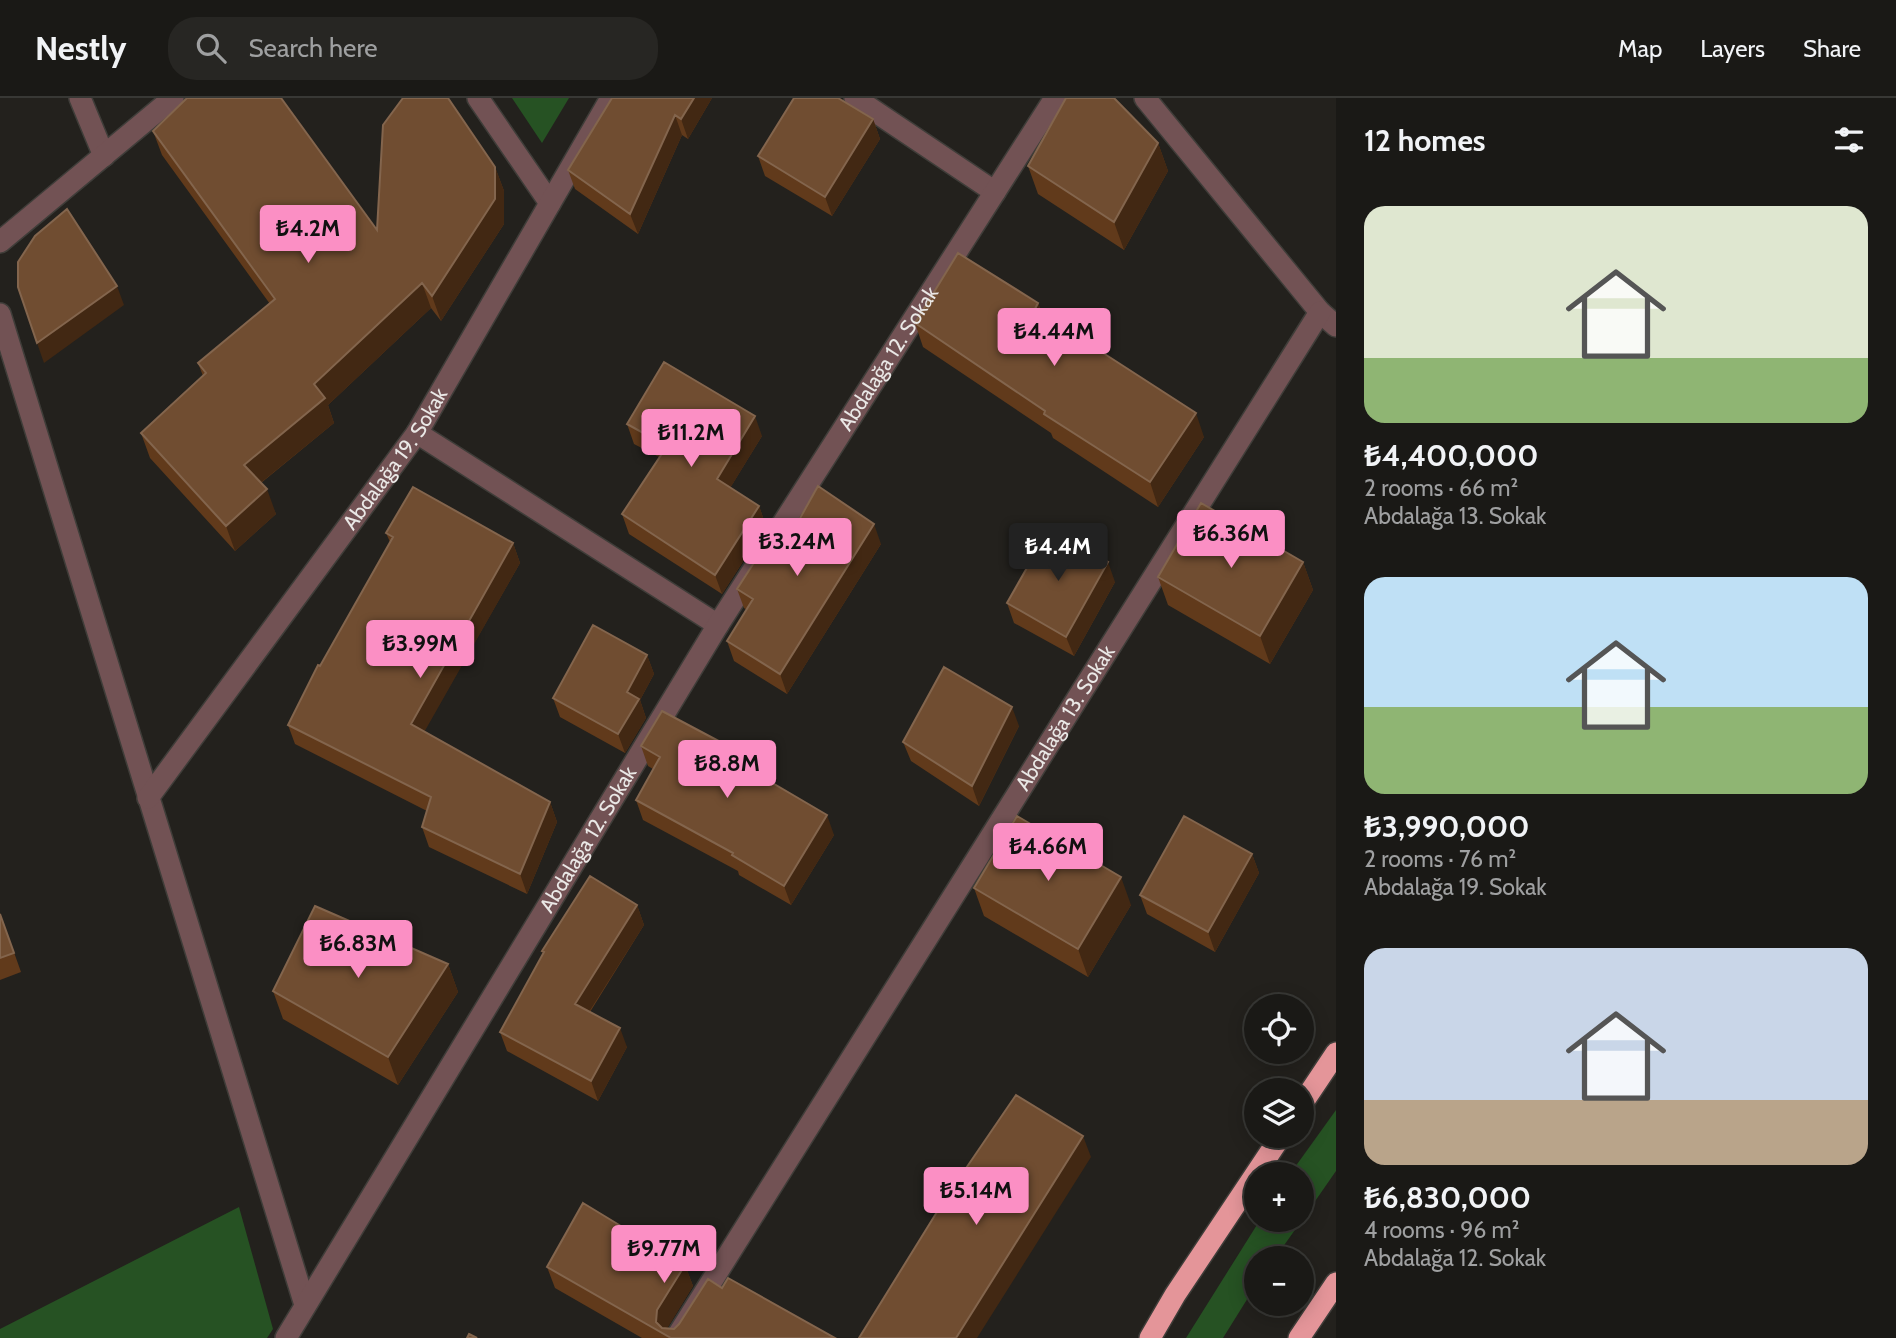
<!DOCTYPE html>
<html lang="en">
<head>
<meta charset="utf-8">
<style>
	:root { --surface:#1a1916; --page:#272623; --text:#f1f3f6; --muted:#9fa0a1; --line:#383835; --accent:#fb8fc4 }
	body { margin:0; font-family:Cabin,sans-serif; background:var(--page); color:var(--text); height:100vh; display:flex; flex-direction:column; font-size:26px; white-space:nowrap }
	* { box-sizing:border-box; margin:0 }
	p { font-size:23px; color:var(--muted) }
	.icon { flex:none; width:38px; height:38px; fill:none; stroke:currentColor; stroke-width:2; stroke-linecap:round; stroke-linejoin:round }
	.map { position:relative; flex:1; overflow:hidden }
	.sheet { display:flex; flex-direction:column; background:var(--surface); width:560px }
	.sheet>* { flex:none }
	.controls { position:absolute; left:1244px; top:896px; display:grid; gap:14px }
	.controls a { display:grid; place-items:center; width:70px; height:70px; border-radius:50%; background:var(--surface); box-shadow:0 4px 18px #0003,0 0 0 2px var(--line); font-size:35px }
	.price { position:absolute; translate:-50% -60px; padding:0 16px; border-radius:7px; background:var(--accent); color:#111; font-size:23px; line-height:46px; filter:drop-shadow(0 2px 4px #0008) }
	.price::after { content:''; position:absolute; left:50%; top:42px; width:21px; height:16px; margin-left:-10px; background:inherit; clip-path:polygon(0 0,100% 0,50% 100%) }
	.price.selected { background:#222; color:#fff }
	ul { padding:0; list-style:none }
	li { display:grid; align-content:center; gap:14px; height:371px; padding:0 28px }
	li span { display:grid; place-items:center; height:217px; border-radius:21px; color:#555 }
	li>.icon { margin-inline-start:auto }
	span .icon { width:126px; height:126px; fill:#fffc; stroke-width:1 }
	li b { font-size:30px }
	h2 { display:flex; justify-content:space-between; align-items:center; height:84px; padding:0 28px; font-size:30px }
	header { display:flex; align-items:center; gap:42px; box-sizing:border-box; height:98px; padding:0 35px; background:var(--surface); border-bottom:2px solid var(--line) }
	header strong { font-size:33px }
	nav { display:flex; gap:38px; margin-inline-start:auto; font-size:24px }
	.search { width:490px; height:63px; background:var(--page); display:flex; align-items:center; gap:18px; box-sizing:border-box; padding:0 24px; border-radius:28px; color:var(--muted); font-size:26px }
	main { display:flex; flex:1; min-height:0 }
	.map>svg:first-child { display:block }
</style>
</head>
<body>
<header>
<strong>Nestly</strong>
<div class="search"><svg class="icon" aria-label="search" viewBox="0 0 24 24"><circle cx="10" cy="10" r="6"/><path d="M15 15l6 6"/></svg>Search here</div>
<nav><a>Map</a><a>Layers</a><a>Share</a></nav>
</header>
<main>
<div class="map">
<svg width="1336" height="1240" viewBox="0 0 1336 1240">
	<rect width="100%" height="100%" fill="#23211d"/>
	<path fill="#265223" d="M512,0H569L542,45Z
		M1336,1012V1073L1302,1122V1076H1290Z
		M239,1109L273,1231L267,1240H0V1231Z
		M1260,1122H1302L1275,1160H1256V1187L1223,1240H1186Z"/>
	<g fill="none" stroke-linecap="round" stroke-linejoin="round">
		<g stroke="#3f3d39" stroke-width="24">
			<g id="minor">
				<path d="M80,0L104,58"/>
				<path d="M478,0L550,105"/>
				<path d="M855,0L995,94"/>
				<path d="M1145,0L1320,214L1336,228"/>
				<path d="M0,144L173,0"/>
				<path d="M0,216L305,1207"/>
				<path d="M417,335L718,527"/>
				<path id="s1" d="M148,700L417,335L611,0"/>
				<path id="s2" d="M286,1240L718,527L1055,0"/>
				<path id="s3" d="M676,1240L1320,214"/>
			</g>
		</g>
		<g stroke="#3f3d39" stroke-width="24">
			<path id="highway" d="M1302,1006L1336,955
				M1150,1240L1175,1197L1281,1038
				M1299,1240L1336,1185"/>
		</g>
		<use href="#minor" stroke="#725254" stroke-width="21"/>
		<use href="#highway" stroke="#e49599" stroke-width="21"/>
	</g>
	<path fill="#613a1b" d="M612,0H712L688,41L682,37L638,136L575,91L568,72Z
		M873,21L880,41L832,118L765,78L758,58Z
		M153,33L377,132L495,69L504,93V126L441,223L431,210L328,307L334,325L261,385L276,416L235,453L150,360L141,335L203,278L198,265L270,206L162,57Z
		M1158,45L1168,73L1124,152L1038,96L1028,68Z
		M1038,205L1042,215L1204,339L1158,409L1053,340L1051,335L923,249L915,225Z
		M627,326L762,338L730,390L759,408L766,428L722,496L629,436L622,416L659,359L634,346Z
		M794,431L881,446L787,596L734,563L727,543L747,512L744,510L737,491Z
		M386,435L513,445L520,465L424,633L550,704L557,724L527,796L429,749L422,729L427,713L295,646L288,627L390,444Z
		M1303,464L1313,492L1270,566L1168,507L1158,479Z
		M1115,484L1074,558L1014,525L1007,505Z
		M647,557L654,576L640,602L646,620L625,655L560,619L553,600Z
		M1019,628L979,708L911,663L903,644Z
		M641,648L745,657L750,672L834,737L791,807L739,777L738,773L643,722L636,702L653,671L648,668Z
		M1252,756L1259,775L1215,854L1147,816L1140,797Z
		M974,790L1131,807L1088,879L984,818Z
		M637,807L644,827L590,914L627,949L598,1003L507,953L500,934L543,856L542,853Z
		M0,815L21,874L0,882Z
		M448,866L458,894L398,987L283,921L273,893Z
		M685,1167L693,1188L667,1230L674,1231L722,1190L835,1240H642L555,1190L547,1169Z"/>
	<path fill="#422813" d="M694,0H712L688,41L681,21Z
		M675,17L682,37L638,136L630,116Z
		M873,21L880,41L832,118L825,99Z
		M1158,45L1168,73L1124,152L1114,124Z
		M495,69L504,93V126L441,223L432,198Z
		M422,185L431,210L328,307L334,325L253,391L244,367L314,286Z
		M117,188L124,207L44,265L37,245Z
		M1038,205L1047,230L1035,211Z
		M1196,315L1204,339L1158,409L1150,384Z
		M755,318L762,338L724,400L717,381Z
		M267,391L276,416L235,453L226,428Z
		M759,408L766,428L722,496L715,477Z
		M874,426L881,446L787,596L780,576Z
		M513,445L520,465L418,645L411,626Z
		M1108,464L1115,484L1074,558L1066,539Z
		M1303,464L1313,492L1270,566L1260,538Z
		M647,557L654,576L640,602L646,620L625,655L618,636L627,594Z
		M1012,609L1019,628L979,708L972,688Z
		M745,657L752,677L740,666Z
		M550,704L557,724L527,796L520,776Z
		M827,717L834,737L791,807L784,788Z
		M1252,756L1259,775L1215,854L1208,834Z
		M1121,779L1131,807L1088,879L1078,851Z
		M637,807L644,827L582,925L575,906Z
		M448,866L458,894L398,987L388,959Z
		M620,930L627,949L598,1003L591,983Z
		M1083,1038L1091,1059L977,1240H956Z
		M685,1167L693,1188L665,1234L656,1224L657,1212Z"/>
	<path fill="#704d31" stroke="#83654d" stroke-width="2" d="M187,0H281L377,132L383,27L403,0H448L495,69V101L432,198L422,185L314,286L325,300L244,367L267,391L226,428L141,335L206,275L198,265L275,201L153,33Z
		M612,0H694L681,21L675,17L630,116L568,72Z
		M794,0H838L873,21L825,99L758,58Z
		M1066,0H1114L1158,45L1114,124L1028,68Z
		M67,111L117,188L37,245L18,189V164L35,138Z
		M958,155L1038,205L1035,211L1196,315L1150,384L1044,316L1045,313L915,225Z
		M664,264L755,318L717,381L759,408L715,477L622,416L667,348L627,326Z
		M818,388L874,426L780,576L727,543L753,501L737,491L781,423L794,431Z
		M413,389L513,445L411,626L550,704L520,776L422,729L431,699L288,627L318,567L320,568L393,439L386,435Z
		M1201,405L1303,464L1260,538L1158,479Z
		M1049,431L1108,464L1066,539L1007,505Z
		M593,527L647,557L627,594L639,601L618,636L553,600Z
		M944,569L1012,609L972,688L903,644Z
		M662,613L745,657L740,666L827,717L784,788L732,757L733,755L636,702L660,659L641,648Z
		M1017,718L1121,779L1078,851L974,790Z
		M1184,718L1252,756L1208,834L1140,797Z
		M590,778L637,807L575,906L620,930L591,983L500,934L544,854L542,853Z
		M315,808L448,866L388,959L273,893Z
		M0,816L14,855L0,860Z
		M1016,997L1083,1038L956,1240H859L945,1101Z
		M583,1105L685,1167L657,1212L656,1224L662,1230L674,1231L679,1226L708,1181L722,1190L728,1180L835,1240H671L547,1169Z
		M469,1236L477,1240H467Z"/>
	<g text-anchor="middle" stroke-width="5" stroke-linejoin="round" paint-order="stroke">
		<g font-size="21" fill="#eae8e6" stroke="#23211d">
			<text dy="7" stroke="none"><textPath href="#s2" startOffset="1150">Abdalağa 12. Sokak</textPath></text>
			<text dy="7" stroke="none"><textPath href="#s1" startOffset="420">Abdalağa 19. Sokak</textPath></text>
			<text dy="7" stroke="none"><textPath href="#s3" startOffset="732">Abdalağa 13. Sokak</textPath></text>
			<text dy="7" stroke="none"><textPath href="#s2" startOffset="583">Abdalağa 12. Sokak</textPath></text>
		</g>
	</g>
</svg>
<div class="controls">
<a><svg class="icon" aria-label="locate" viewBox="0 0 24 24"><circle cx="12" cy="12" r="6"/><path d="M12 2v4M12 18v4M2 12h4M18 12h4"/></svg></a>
<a><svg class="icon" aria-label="layers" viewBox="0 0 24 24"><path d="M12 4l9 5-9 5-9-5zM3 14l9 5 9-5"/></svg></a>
<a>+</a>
<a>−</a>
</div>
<b class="price" style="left:308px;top:167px">₺4.2M</b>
<b class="price" style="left:1054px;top:270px">₺4.44M</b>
<b class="price" style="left:691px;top:371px">₺11.2M</b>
<b class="price" style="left:1231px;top:472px">₺6.36M</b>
<b class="price" style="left:797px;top:480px">₺3.24M</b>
<b class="price selected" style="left:1058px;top:485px">₺4.4M</b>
<b class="price" style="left:420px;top:582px">₺3.99M</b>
<b class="price" style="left:727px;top:702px">₺8.8M</b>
<b class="price" style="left:1048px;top:785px">₺4.66M</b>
<b class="price" style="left:358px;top:882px">₺6.83M</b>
<b class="price" style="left:976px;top:1129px">₺5.14M</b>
<b class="price" style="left:664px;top:1187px">₺9.77M</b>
</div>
<section class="sheet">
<h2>12 homes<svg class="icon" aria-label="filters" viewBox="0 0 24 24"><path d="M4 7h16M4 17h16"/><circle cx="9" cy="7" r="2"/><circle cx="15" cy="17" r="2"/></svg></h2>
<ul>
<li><span style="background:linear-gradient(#dfe7d0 70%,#8fb573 0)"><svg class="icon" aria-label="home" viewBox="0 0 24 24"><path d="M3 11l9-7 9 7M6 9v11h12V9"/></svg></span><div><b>₺4,400,000</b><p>2 rooms · 66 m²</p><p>Abdalağa 13. Sokak</p></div></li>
<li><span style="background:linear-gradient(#bfe0f5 60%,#8fb573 0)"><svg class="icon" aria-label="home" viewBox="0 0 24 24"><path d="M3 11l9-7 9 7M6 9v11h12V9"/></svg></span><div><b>₺3,990,000</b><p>2 rooms · 76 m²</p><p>Abdalağa 19. Sokak</p></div></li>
<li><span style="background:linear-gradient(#c9d6e8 70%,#b9a48a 0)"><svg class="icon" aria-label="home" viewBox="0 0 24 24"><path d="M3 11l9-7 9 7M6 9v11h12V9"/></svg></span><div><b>₺6,830,000</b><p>4 rooms · 96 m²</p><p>Abdalağa 12. Sokak</p></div></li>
</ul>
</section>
</main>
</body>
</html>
